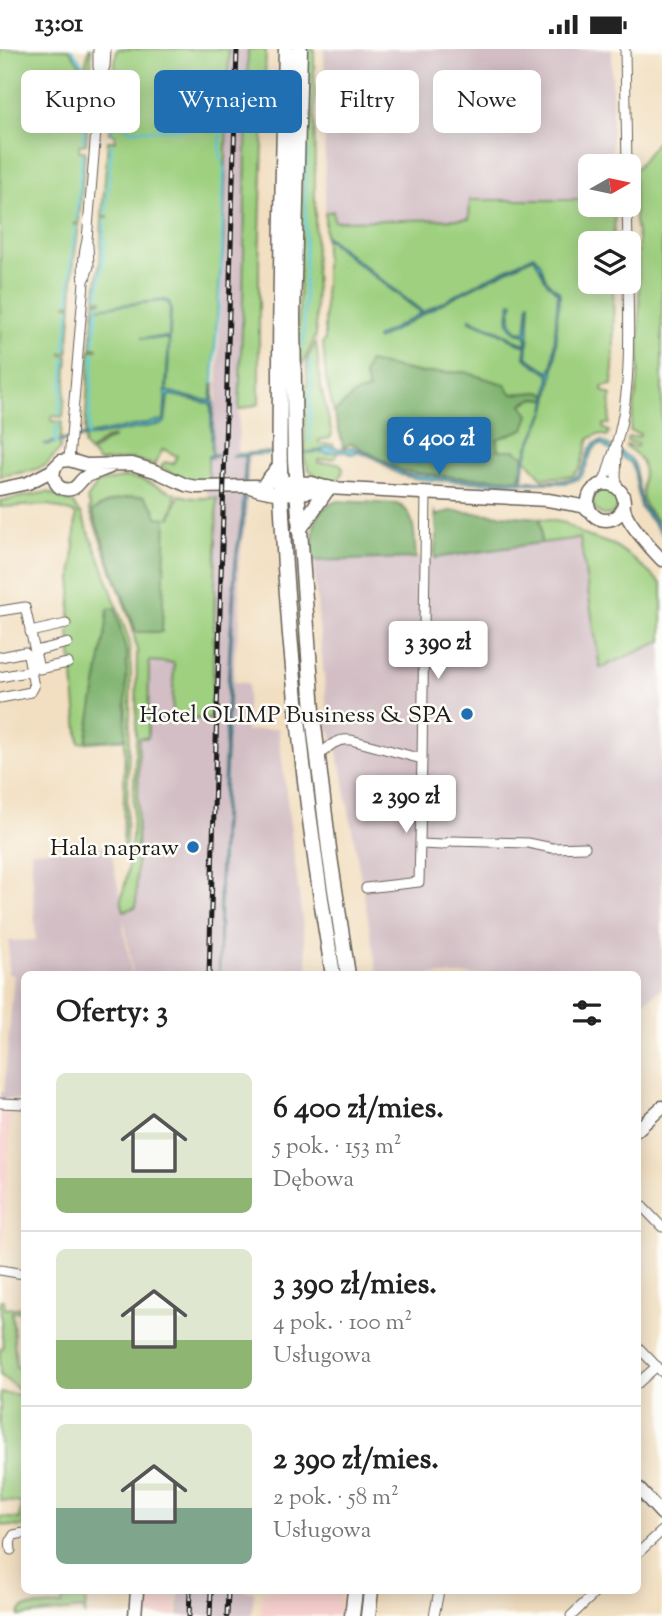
<!DOCTYPE html>
<html lang="pl">
<head>
<meta charset="utf-8">
<style>
	:root { --surface:#fff; --page:#f6f6f6; --text:#222; --muted:#767676; --line:#e0e0e0; --accent:#1f6fb2 }
	body { margin:0; font-family:"Sorts Mill Goudy",serif; background:var(--page); color:var(--text); height:100vh; display:flex; flex-direction:column; font-size:26px; white-space:nowrap }
	* { box-sizing:border-box; margin:0 }
	p { font-size:23px; color:var(--muted) }
	.icon { flex:none; width:38px; height:38px; fill:none; stroke:currentColor; stroke-width:2; stroke-linecap:round; stroke-linejoin:round }
	.map { position:relative; flex:1; overflow:hidden }
	.details { position:absolute; left:21px; top:922px; width:620px; height:623px; display:flex; flex-direction:column; background:var(--surface); border-radius:10px; box-shadow:0 4px 18px #0003 }
	.details>* { flex:none }
	.top-card { position:absolute; left:21px; top:21px; width:621px; height:63px; display:flex; gap:14px }
	.needle { width:46px; rotate:81deg }
	.buttons { position:absolute; left:578px; top:105px; display:grid; gap:14px }
	.buttons a { display:grid; place-items:center; width:63px; height:63px; border-radius:10px; background:var(--surface); box-shadow:0 4px 18px #0003; font-size:35px }
	.price { position:absolute; translate:-50% -60px; padding:0 16px; border-radius:7px; background:#fff; color:#222; font-size:23px; line-height:46px; filter:drop-shadow(0 2px 4px #0008) }
	.price::after { content:''; position:absolute; left:50%; top:42px; width:21px; height:16px; margin-left:-10px; background:inherit; clip-path:polygon(0 0,100% 0,50% 100%) }
	.price.current { background:var(--accent); color:#fff }
	ul { padding:0; list-style:none }
	li { display:flex; align-items:center; gap:21px; height:175px; padding:0 35px }
	li+li { border-top:2px solid var(--line) }
	li span { display:grid; place-items:center; flex:none; width:196px; height:140px; border-radius:10px; color:#555 }
	li>.icon { margin-inline-start:auto }
	span .icon { width:84px; height:84px; fill:#fffc; stroke-width:1 }
	li b { font-size:30px }
	h2 { display:flex; justify-content:space-between; align-items:center; height:84px; padding:0 35px; font-size:30px }
	.chip { padding:0 24px; border-radius:10px; background:var(--surface); box-shadow:0 4px 18px #0003; font-size:24px; line-height:63px }
	.chip.current { background:var(--accent); color:#fff }
	.status { display:flex; justify-content:space-between; align-items:center; height:49px; padding:0 35px; background:var(--surface); direction:ltr }
	.status svg { height:19px; fill:currentColor }
	.map>svg:first-child { display:block }
</style>
</head>
<body>
<div class="status"><b>13:01</b><svg viewBox="0 0 49 12"><path d="M0 12V9h3v3zM5 12V6h3v6zM10 12V3h3v9zM15 12V0h3v12zM26 1h20v11H26zM47 4h2v5h-2z"/></svg></div>
<div class="map">
<svg width="662" height="1567" viewBox="0 0 662 1567">
	<rect width="100%" height="100%" fill="#fdfcf7"/>
	<filter id="ink" filterUnits="userSpaceOnUse"><feTurbulence type="fractalNoise" baseFrequency=".0143" numOctaves="2"/><feDisplacementMap in="SourceGraphic" scale="14" xChannelSelector="R" yChannelSelector="G"/><feConvolveMatrix kernelMatrix="1 2 1 2 8 2 1 2 1" color-interpolation-filters="sRGB"/></filter>
	<filter id="wash" filterUnits="userSpaceOnUse"><feTurbulence type="fractalNoise" baseFrequency=".00686" numOctaves="4" result="noise"/><feDisplacementMap in="SourceGraphic" scale="28" xChannelSelector="R" yChannelSelector="G"/><feGaussianBlur stdDeviation="1.57" result="paint"/><feColorMatrix in="noise" values="0 0 0 0 0 0 0 0 0 0 0 0 0 0 0 0 0 1.4 0 .05"/><feComposite in="paint" operator="in"/></filter>
	<g filter="url(#wash)">
		<rect width="100%" height="100%" fill="#f2dfc1"/>
		<path fill="#f7d0ce" d="M0,1065H11L2,1207L0,1206Z
			M149,1542H177L176,1567H146Z
			M262,1542H341L339,1567H260Z"/>
		<path fill="#d2bec4" d="M229,0H248L243,250L238,403L249,405L248,431L247,465L239,515L240,572L235,604L234,633L248,634L246,682L278,679L309,926H133L124,869V880L132,926H24V1051L0,1050V1045L4,1042L14,926L8,925L9,892L36,891L31,802L111,798L115,824L124,862L136,858L139,689L148,688L149,612L174,614L172,669H212L206,506L209,350L217,353Z
			M324,0H612V117H590V151H470L469,170L334,172L327,163L325,164Z
			M580,488L600,618L662,592V939L637,959V926H378L341,717L339,716L337,696L327,677L328,672L313,511L435,509Z
			M179,1542H254L252,1567H178Z"/>
		<path fill="#9ed07f" stroke="#5d764e" stroke-width="2" d="M0,0H69L84,22L89,0H91V26L83,27L91,29V32L89,53H83V55H89L86,95L79,96V102H85L79,174L73,175L79,176L74,213L72,255L67,254L66,256L72,257L68,304H62V306L68,307L63,368L52,367V372L62,373L60,400L45,417L30,422L0,427Z
			M117,0H229L223,206L220,225L211,356L212,407L208,409V422L212,434L188,431L161,419L162,416L165,413L173,415L177,407L163,400L154,416L132,410L99,413L91,404L106,392L113,390V388L105,390L89,403L84,396L90,301H97V299H91L95,252L101,253L102,251L95,250L100,211L102,169H108V167H102L108,92H115V85L109,84L113,37H122V31L113,30Z
			M248,0H266L259,216V355L239,361L243,250Z
			M305,0H314L316,288H314L313,293L302,316L298,294Z
			M662,86V476C656,470 647,462 644,454C637,430 656,416 626,398V396L636,398L638,395L627,392L628,388H639L640,385L630,382L638,332L640,290L638,190L635,172L634,122Z
			M470,151H590V156H611V158H616L613,194H590V233H603L613,237L614,301L612,336L602,338V342L611,346L609,375H604L603,379L609,382L608,387L598,385L589,390L580,419L572,427L542,429C524,410 527,402 498,401L497,390L521,355L535,349L547,350L540,343L512,345L466,323L422,324L368,313L369,341L355,345L334,364L326,329L323,293L325,292V164L333,162L334,172L469,170Z
			M316,293L321,339L332,385L330,389L319,391V395H333L337,403L335,409L318,411V414H339L343,419C342,437 327,433 315,430V425L309,421L305,411V341L307,337V310Z
			M126,428L141,430L176,445L174,449L176,450L169,469H171L179,446L193,449H217L212,670L172,669L174,614L149,612L148,689H139L136,858L124,862L121,851L127,827L132,789L136,689L137,601L132,576L89,460L91,459L87,450L98,434Z
			M593 453a13 13 0 1 1 26 0a13 13 0 1 1-26 0Z
			M48,443L74,455L79,464H81L101,513L129,591L131,624L126,795L123,797L125,690L79,694L69,582L76,465L49,456L0,458V452Z
			M539,469L565,474L584,486L614,496L630,507L662,535V592L600,619L580,489L541,494V479Z
			M295,597H299L305,626L344,926H338L328,865Z
			M0,1251H4L5,1260L24,1258V1262L12,1263L16,1318H24V1332L20,1341L0,1326V1300L3,1299Z
			M1,1344L24,1346V1478L0,1476V1468L19,1470L21,1454L0,1451V1348Z
			M86,1542L85,1567L82,1560L19,1567L20,1562L24,1558L62,1556L63,1545Z"/>
		<path fill="#7eb26e" stroke="#4d6745" stroke-width="2" d="M368,313L422,324L465,323L504,335L512,345L540,343L550,345L547,350L535,349L522,355L529,366L524,380L497,390L498,401H514L524,407L520,430L456,428L402,422L353,395H349L344,399L334,364L355,345L369,341L364,326Z
			M144,447L154,459L157,468L166,469L162,583H136L92,462C111,451 122,448 144,447Z
			M338,452L397,455C417,462 414,490 416,509L313,512C312,487 310,460 338,452Z
			M452,462L539,469L541,479V494L435,509L434,506L437,484L435,463L438,467L446,463Z
			M115,559L127,606L125,690L86,693L106,580L108,560Z"/>
		<path fill="#60c8db" stroke="#3e727c" stroke-width="2" d="M326,187L423,263L494,226L534,206L540,213L545,228L551,236L559,242L560,246L557,268L556,305L551,337L546,361L529,398L525,413L523,432C537,431 562,434 573,429C590,422 582,395 602,392L630,409L634,414L642,456L662,481V485L640,458L634,421L631,414L601,395C585,400 591,426 573,432C565,435 554,434 546,434C513,435 481,434 448,432C434,431 419,431 405,427C390,424 381,410 367,406C364,405 360,405 357,403L351,405C343,401 334,402 327,405L324,403L247,406L244,469L236,512L231,603L221,830L219,926V845L229,603L235,512L242,468L245,407L233,408V406C243,405 252,404 261,403C278,402 314,407 327,398L347,400L351,398L365,403L405,425L456,430L522,432L523,416L528,398L545,362L550,326L525,309L526,297L517,294L498,283L470,272V270L499,282L517,292L526,295V286C505,283 507,269 511,253L514,254C509,263 509,274 517,282L526,283L529,253H530C529,271 529,290 527,308L550,323L553,315L558,244L547,234L534,208L454,248L377,291L376,289L421,264L325,189Z
			M164,251L169,253L171,259L167,342L193,349L211,352L214,334L212,403L214,406L221,405V407L208,409V407L212,406L211,355L171,346L168,348L165,373L162,375L45,396L44,395L57,392L164,371L169,290L141,289L169,288L170,260L169,254L163,252L96,259Z"/>
		<g fill="none" stroke-linecap="round" stroke-linejoin="round">
			<path stroke="#60c8db" stroke-width="2.5" d="M72,0L88,24
				M87,53L88,39
				M113,62L129,81L221,80L220,103L224,119L221,226L213,334
				M112,82L113,75
				M83,92L87,55
				M106,164L112,95
				M76,171L82,105
				M98,247L103,214L105,172
				M69,252L71,214L75,178
				M94,296L98,255
				M304,297L308,0
				M65,301L69,260
				M310,311L313,338L310,344V392
				M59,365L65,310
				M88,387L94,304
				M55,393H57L55,388L58,375"/>
		</g>
	</g>
	<g filter="url(#ink)">
		<g fill="none" stroke-linecap="round" stroke-linejoin="round">
			<g stroke="#676056" stroke-width="11">
				<path id="street" d="M98,0V17L100,29
					M625,0L627,117
					M627,156L628,194
					M85,230L89,217L88,196
					M617,402L616,429L618,439
					M69,411L84,233C82,217 83,206 87,191L100,33L105,17L106,0
					M601,436C607,429 608,420 611,411C632,355 629,292 628,233
					M0,562L25,558L39,620L68,614
					M30,583L66,575
					M35,602L68,594
					M0,608L25,603L28,606L34,638L31,643L0,649
					M0,628L31,622
					M318,708C328,698 336,689 351,691L422,710L426,444
					M421,795L442,796L452,792L528,794L552,799L585,798
					M366,839L419,833L422,710
					M0,1054L24,1055
					M637,1152L662,1178
					M0,1221L24,1225
					M637,1297L662,1323
					M637,1335L657,1317
					M11,1501C10,1494 10,1491 14,1486L24,1484
					M637,1505L662,1482
					M434,1567L439,1542
					M571,1567L597,1542"/>
			</g>
			<g stroke="#676056" stroke-width="15">
				<path id="secondary" d="M55,418C51,428 56,443 71,440C77,439 79,433 84,429C91,424 102,422 110,418
					M288,433L312,434L328,439
					M588 453a18 18 0 1 1 36 0a18 18 0 1 1-36 0Z
					M250,438C275,447 302,446 328,439L548,451L582,457L590,462
					M0,440L28,434L51,422L61,412L69,411L86,416L132,415L155,422L186,436L196,438L256,437
					M624,459C626,472 652,501 662,511
					M637,1081L662,1058
					M637,1438L662,1465
					M135,1567L137,1542"/>
			</g>
			<g stroke="#676056" stroke-width="17">
				<path id="primary" d="M286,0C283,110 280,219 280,329C280,359 279,389 280,419C286,589 305,758 333,926
					M300,0L293,267L295,411L314,676L330,808L348,926
					M266,434L280,417
					M299,481L328,439
					M352,1567L355,1542
					M368,1567L371,1542"/>
			</g>
			<use href="#street" stroke="#fff" stroke-width="9"/>
			<use href="#secondary" stroke="#fff" stroke-width="12"/>
			<use href="#primary" stroke="#fff" stroke-width="14"/>
			<g stroke="#1c1c1c" stroke-width="5">
				<path id="rail" d="M209,926L237,0
					M189,1567L190,1542
					M210,1567L211,1542
					M227,1567L228,1542"/>
			</g>
			<use href="#rail" stroke="#fdfcf7" stroke-width="2.5" stroke-dasharray="8" stroke-linecap="butt"/>
		</g>
	</g>
	<g fill="#1f6fb2" stroke="#fdfcf7" stroke-width="2.5">
		<circle cx="467" cy="665" r="7"/>
		<circle cx="193" cy="798" r="7"/>
	</g>
	<g text-anchor="middle" stroke-width="5" stroke-linejoin="round" paint-order="stroke">
		<g font-size="24" fill="#1c1c1c" stroke="#fdfcf7" text-anchor="end">
			<text x="453" y="673">Hotel OLIMP Business &amp; SPA</text>
			<text x="179" y="806">Hala napraw</text>
		</g>
	</g>
</svg>
<div class="buttons">
<a><svg class="needle" viewBox="-14 -14 28 28"><path d="M0-13l5 13h-10z" fill="#e53935"/><path d="M0 13l5-13h-10z" fill="#767676"/></svg></a>
<a><svg class="icon" aria-label="layers" viewBox="0 0 24 24"><path d="M12 4l9 5-9 5-9-5zM3 14l9 5 9-5"/></svg></a>
</div>
<b class="price current" style="left:439px;top:428px">6 400 zł</b>
<b class="price" style="left:438px;top:632px">3 390 zł</b>
<b class="price" style="left:406px;top:786px">2 390 zł</b>
<div class="top-card">
<a class="chip">Kupno</a>
<a class="chip current">Wynajem</a>
<a class="chip">Filtry</a>
<a class="chip">Nowe</a>
</div>
<section class="details">
<h2>Oferty: 3<svg class="icon" aria-label="filters" viewBox="0 0 24 24"><path d="M4 7h16M4 17h16"/><circle cx="9" cy="7" r="2"/><circle cx="15" cy="17" r="2"/></svg></h2>
<ul>
<li><span style="background:linear-gradient(#dfe7d0 75%,#8fb573 0)"><svg class="icon" aria-label="home" viewBox="0 0 24 24"><path d="M3 11l9-7 9 7M6 9v11h12V9"/></svg></span><div><b>6 400 zł/mies.</b><p>5 pok. · 153 m²</p><p>Dębowa</p></div></li>
<li><span style="background:linear-gradient(#dfe7d0 65%,#8fb573 0)"><svg class="icon" aria-label="home" viewBox="0 0 24 24"><path d="M3 11l9-7 9 7M6 9v11h12V9"/></svg></span><div><b>3 390 zł/mies.</b><p>4 pok. · 100 m²</p><p>Usługowa</p></div></li>
<li><span style="background:linear-gradient(#dfe7d0 60%,#7fa58c 0)"><svg class="icon" aria-label="home" viewBox="0 0 24 24"><path d="M3 11l9-7 9 7M6 9v11h12V9"/></svg></span><div><b>2 390 zł/mies.</b><p>2 pok. · 58 m²</p><p>Usługowa</p></div></li>
</ul>
</section>
</div>
</body>
</html>
